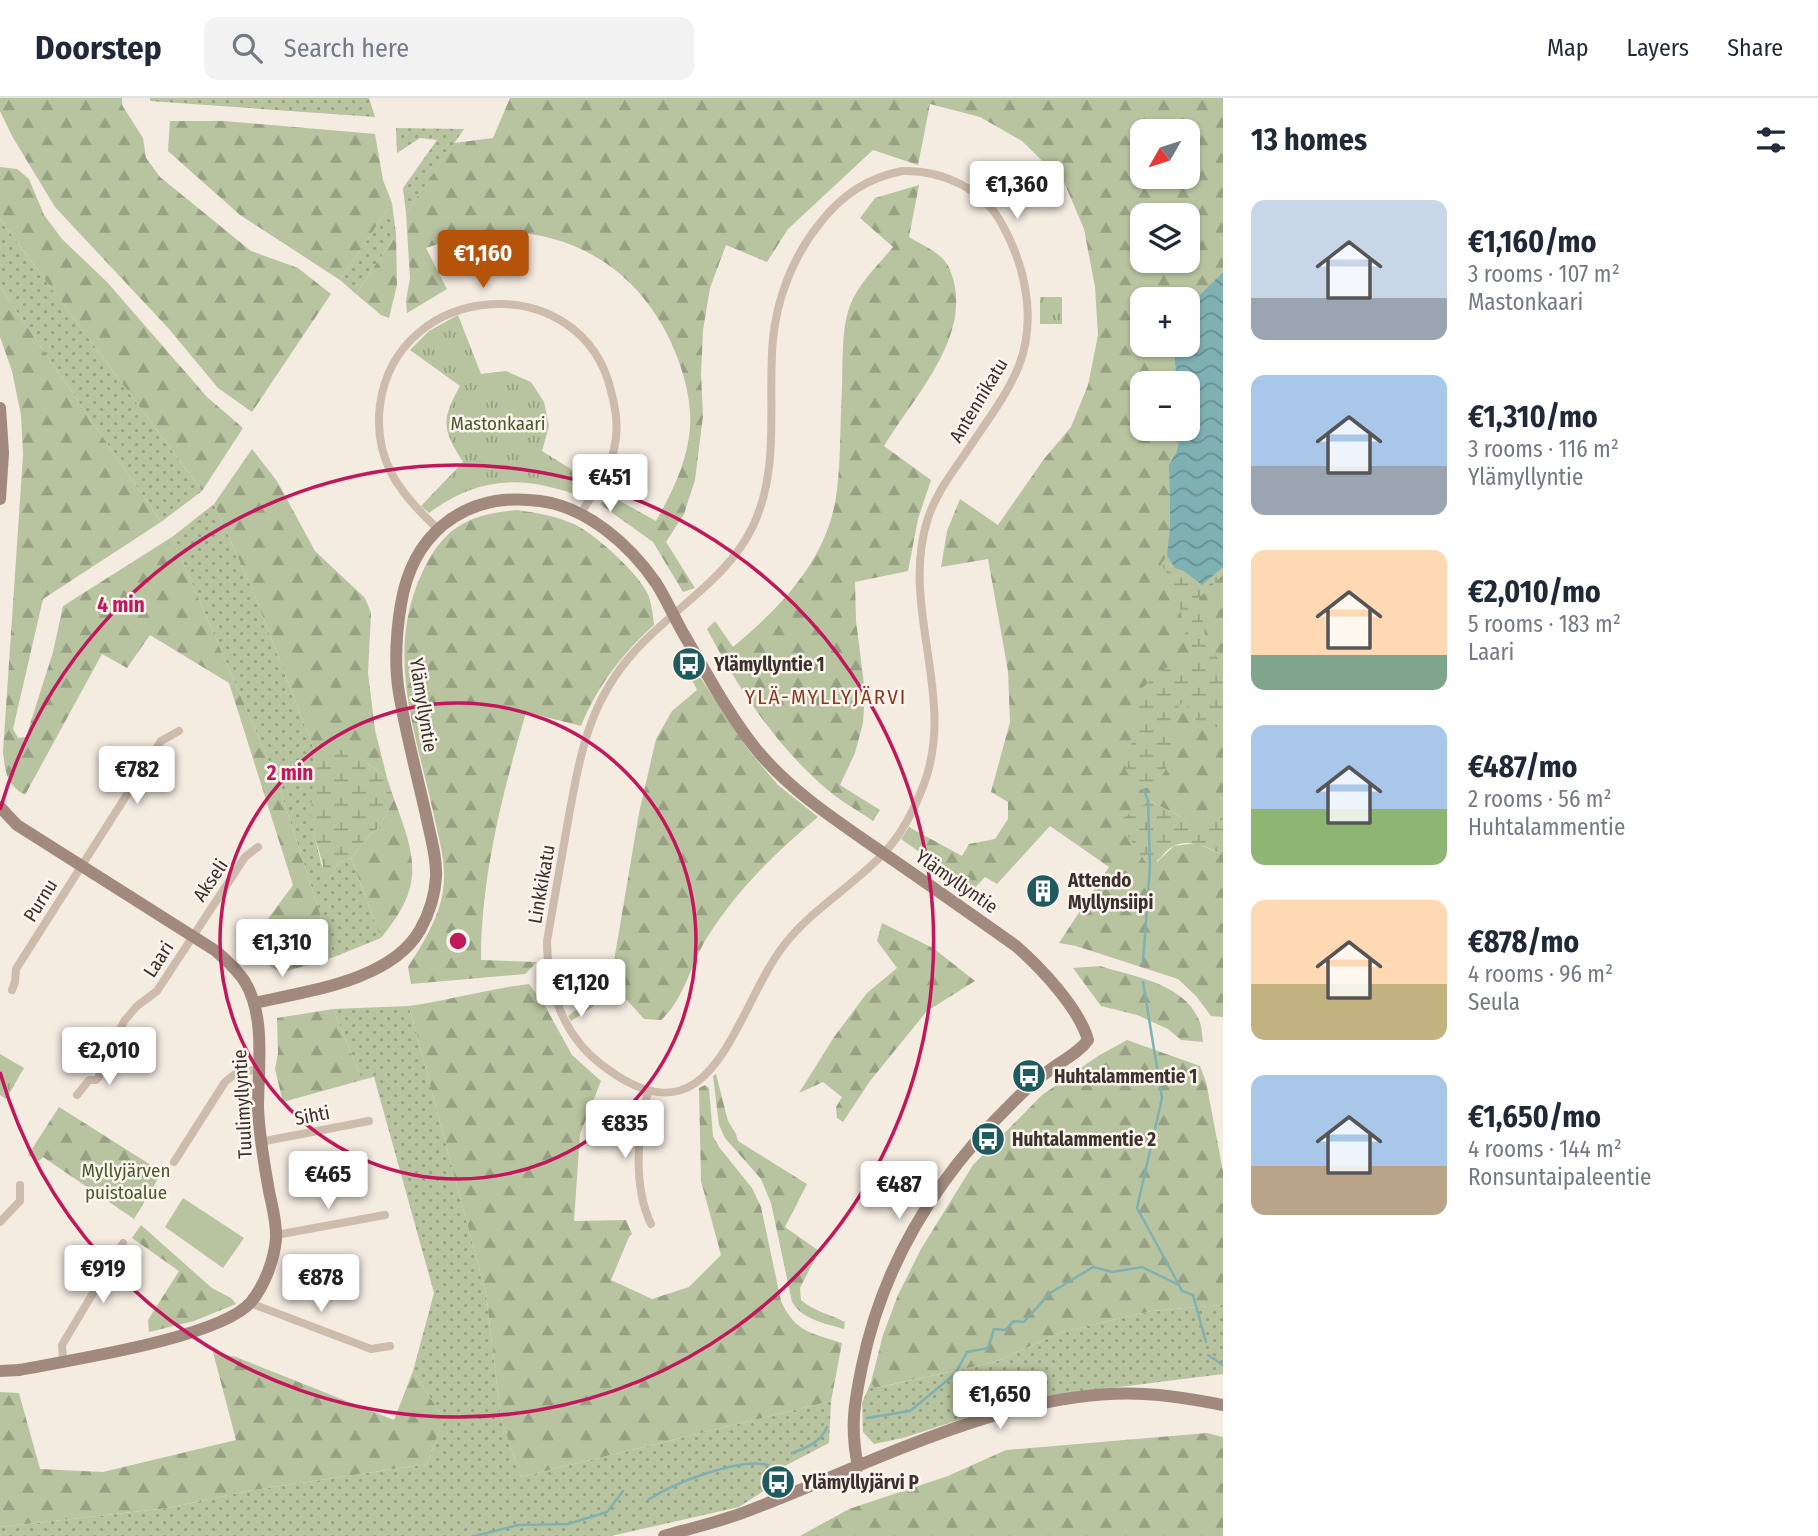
<!DOCTYPE html>
<html lang="en">
<head>
<meta charset="utf-8">
<style>
	:root { --surface:#fff; --page:#f2f2f3; --text:#1f2937; --muted:#747a83; --line:#e0e1e3; --accent:#b45309 }
	body { margin:0; font-family:"Fira Sans Condensed",sans-serif; background:var(--page); color:var(--text); height:100vh; display:flex; flex-direction:column; font-size:26px; white-space:nowrap }
	* { box-sizing:border-box; margin:0 }
	p { font-size:23px; color:var(--muted) }
	.icon { flex:none; width:38px; height:38px; fill:none; stroke:currentColor; stroke-width:2; stroke-linecap:round; stroke-linejoin:round }
	.map { position:relative; flex:1; overflow:hidden }
	.drawer { display:flex; flex-direction:column; background:var(--surface); width:595px }
	.drawer>* { flex:none }
	.needle { width:46px; rotate:231deg }
	.buttons { position:absolute; left:1130px; top:21px; display:grid; gap:14px }
	.buttons a { display:grid; place-items:center; width:70px; height:70px; border-radius:14px; background:var(--surface); box-shadow:0 2px 5px #0004; font-size:35px }
	.price { position:absolute; translate:-50% -60px; padding:0 16px; border-radius:7px; background:#fff; color:#222; font-size:23px; line-height:46px; filter:drop-shadow(0 2px 4px #0008) }
	.price::after { content:''; position:absolute; left:50%; top:42px; width:21px; height:16px; margin-left:-10px; background:inherit; clip-path:polygon(0 0,100% 0,50% 100%) }
	.price.active { background:var(--accent); color:#fff }
	ul { padding:0; list-style:none }
	li { display:flex; align-items:center; gap:21px; height:175px; padding:0 28px }
	li span { display:grid; place-items:center; flex:none; width:196px; height:140px; border-radius:14px; color:#555 }
	li>.icon { margin-inline-start:auto }
	span .icon { width:84px; height:84px; fill:#fffc; stroke-width:1 }
	li b { font-size:30px }
	h2 { display:flex; justify-content:space-between; align-items:center; height:84px; padding:0 28px; font-size:30px }
	header { display:flex; align-items:center; gap:42px; box-sizing:border-box; height:98px; padding:0 35px; background:var(--surface); border-bottom:2px solid var(--line) }
	header strong { font-size:33px }
	nav { display:flex; gap:38px; margin-inline-start:auto; font-size:24px }
	.search { width:490px; height:63px; background:var(--page); display:flex; align-items:center; gap:18px; box-sizing:border-box; padding:0 24px; border-radius:14px; color:var(--muted); font-size:26px }
	main { display:flex; flex:1; min-height:0 }
	.map>svg:first-child { display:block }
</style>
</head>
<body>
<header>
<strong>Doorstep</strong>
<div class="search"><svg class="icon" aria-label="search" viewBox="0 0 24 24"><circle cx="10" cy="10" r="6"/><path d="M15 15l6 6"/></svg>Search here</div>
<nav><a>Map</a><a>Layers</a><a>Share</a></nav>
</header>
<main>
<div class="map">
<svg width="1223" height="1438" viewBox="0 0 1223 1438">
	<defs>
		<pattern id="grass-dots" width="8" height="8" patternUnits="userSpaceOnUse" patternTransform="scale(1.75)"><rect width="8" height="8" fill="#b8c4a0"/><path d="M2 2h.1M6 6h.1" fill="none" stroke="#97a083" stroke-width="1.8" stroke-linecap="round"/></pattern>
		<pattern id="forest-firs" width="22" height="20" patternUnits="userSpaceOnUse" patternTransform="scale(1.75)"><rect width="22" height="20" fill="#b8c4a0"/><path d="M5 1l3.5 6h-7zM16 11l3.5 6h-7z" fill="#97a083"/></pattern>
		<pattern id="wetland-marsh" width="20" height="14" patternUnits="userSpaceOnUse" patternTransform="scale(1.75)"><rect width="20" height="14" fill="#b8c4a0"/><path d="M1 5h8M5 5V1M11 12h8M15 12V8" fill="none" stroke="#97a083"/></pattern>
		<pattern id="park-tufts" width="24" height="20" patternUnits="userSpaceOnUse" patternTransform="scale(1.75)"><rect width="24" height="20" fill="#b8c4a0"/><path d="M3 7l-1-3M5 7V3M7 7l1-3M15 17l-1-3M17 17v-4M19 17l1-3" fill="none" stroke="#97a083"/></pattern>
		<pattern id="water-waves" width="16" height="10" patternUnits="userSpaceOnUse" patternTransform="scale(1.75)"><rect width="16" height="10" fill="#7fb0b2"/><path d="M0 5q4-4 8 0t8 0" fill="none" stroke="#699091"/></pattern>
	</defs>
	<rect width="100%" height="100%" fill="#f4ebe1"/>
	<path fill="url(#grass-dots)" d="M150,0H369L375,19L150,3Z
		M396,30L464,31L406,115L403,90L437,42L420,40L397,55Z
		M392,105L396,136L356,196L340,182Z
		M0,121L202,393L161,424L0,189Z
		M214,406L251,488L315,654L311,725L326,784L339,765L351,760L381,840L334,859L277,682L172,439Z
		M409,908L486,1196L501,1320L521,1379L831,1303L829,1345L777,1372L765,1392L739,1409L611,1438H0V1429L168,1410L247,1393L427,1366L444,1321L413,1273L434,1195L374,979L362,982L333,911Z
		M1223,1207V1276L1024,1301L903,1340L874,1346L863,1334L862,1305L871,1284L876,1290L995,1264L1062,1234L1151,1213Z"/>
	<path fill="url(#forest-firs)" fill-rule="evenodd" d="M0,0H122V7L143,40L146,60L160,79L251,153L298,170L331,196L252,314L218,290L169,231L55,109L12,38L0,13Z
		M510,0H1223V174L1188,208V201H1143V247H1173L1177,285H1143V331H1182L1176,355L1169,366L1170,429L1168,458L1202,486L1223,469V722H1187L1150,703L1157,764L1174,748L1196,745L1223,757V919L1211,918L1196,898L1178,881L1076,848L1059,845L1109,769L1050,728L997,786L985,779L973,792L901,741L909,729L962,758L969,746L995,741L1008,721V704L991,694L1010,624L1008,573L988,461L941,469L947,433L960,401L998,427L1044,361L1071,329L1088,287L1098,237L1095,189L1084,131L1064,84L1022,43L980,19L930,6L918,67L873,52L788,131L767,164L726,147L710,190L703,232L701,276L703,318L695,382L684,416L666,444L695,490L683,494L653,444L600,406L609,397L656,423C671,396 684,371 689,339C693,313 687,286 678,261C645,173 571,126 477,135C460,136 442,145 426,150L447,191L407,215L406,203L410,180L406,115L454,45L493,40ZM1143,33H1188V79H1143ZM1143,117H1188V163H1143Z
		M170,23H224L375,36L383,82L392,105L340,182L240,117L168,53Z
		M0,69L17,71L29,81L44,117L62,141L107,184L207,299L243,330L202,393L0,121Z
		M919,87L909,139C923,148 944,155 950,172C976,235 914,298 884,348L931,382L918,421L908,473L855,484L856,523L865,594L863,625L855,655L840,687L880,712L873,723C859,713 842,704 829,693C777,650 738,590 707,531L715,523L733,549C783,507 829,460 837,392C841,358 840,324 842,290C843,265 841,228 851,205C860,184 879,166 893,149L860,120L875,100Z
		M396,136L397,187L389,220L381,217L356,196Z
		M0,189L161,424L43,501L13,631L18,640L26,639L53,554L63,508L172,439L277,682L334,859L281,875L245,852L293,787L229,585L150,537L127,570L102,556L25,697C7,688 5,673 3,654L23,357L21,317L12,273L0,239Z
		M252,351L277,383L315,453L365,500L371,515L368,575L375,632L387,680L364,663L337,651L315,654L251,488L214,406Z
		M517,412C537,415 557,418 576,427C597,438 641,477 649,499C652,508 653,518 654,527C622,556 598,587 581,628L526,614C503,694 481,778 481,862L537,864L525,876L411,886L408,869C426,840 445,811 444,776C444,755 437,734 433,713C415,633 385,554 422,475C443,429 469,416 517,412Z
		M694,570L750,654L778,687L818,719C776,754 738,791 708,838C691,864 685,901 661,922L644,921L618,892L571,923L568,918L577,911L566,878L559,880L556,866L614,863L639,715L656,641L672,613L697,592L688,574Z
		M394,701C417,762 424,788 381,840L351,760L364,743L379,729Z
		M882,825L933,850L975,883L927,913L870,983L843,1024L837,1020L836,1009L842,999L823,984L799,995L834,939L867,895L897,870L877,843Z
		M1100,868C1135,879 1183,885 1199,922C1202,928 1202,937 1203,944L1181,942L1168,931L1137,917L1101,908L1073,870Z
		M529,886L545,908L572,957L601,983L580,1036L574,1123L626,1122L632,1136L629,1139L611,1182L652,1201L689,1189L721,1157L701,1083L699,990L705,987L709,990L713,1038L719,1049L752,1090L761,1109L781,1203C795,1234 811,1235 842,1245L831,1303L521,1379L501,1320L486,1196L409,908C450,902 488,891 529,886Z
		M333,911L362,982L283,1004L275,971L278,955L277,920Z
		M1127,942L1200,968L1206,984L1223,1073V1207L1151,1213L1062,1234L995,1264L875,1290L871,1284L883,1237L898,1197L921,1151L973,1067L1042,997L1098,958Z
		M716,976L728,1023L736,1036L738,1043L807,1086L785,1129L819,1153L800,1190L801,1202C813,1213 830,1216 845,1224L844,1231C824,1225 803,1222 792,1204L771,1105L761,1081L725,1040L719,1027L713,978Z
		M59,1009L162,1074L134,1121L43,1059L39,1063L28,1057Z
		M141,1127L212,1190L231,1200L236,1206L194,1223L149,1234L148,1222L179,1173L132,1140Z
		M213,1254L236,1259L394,1322L413,1273L444,1321L427,1366L247,1393L168,1410L0,1429V1294L19,1295L40,1371L103,1374L236,1342Z
		M1207,1335L1223,1339V1438H800L849,1411L948,1378L1006,1352Z"/>
	<path fill="url(#wetland-marsh)" d="M1167,458C1175,470 1183,472 1193,481L1223,469V477L1199,500L1206,542L1223,569V626L1219,630L1197,623L1183,603L1168,626C1169,635 1172,646 1171,655C1170,672 1154,691 1138,692L1125,671L1135,632L1139,593L1163,571L1190,560L1176,490L1161,466Z
		M337,650L364,663L387,680L394,701L379,729L364,743L351,760L339,765L326,784L320,782L323,766L310,725L315,654Z
		M1150,703L1187,722H1223V757C1209,750 1189,740 1174,748C1160,754 1166,763 1146,765L1129,740L1123,720Z"/>
	<path fill="url(#park-tufts)" d="M1040,199H1062V226H1040Z
		M458,217L481,276L506,273L531,284L544,304L549,328L542,353L593,385L585,400C527,378 481,376 429,415L421,408L463,364C442,331 441,322 460,288L410,252L429,233Z
		M0,956L24,970L6,1001L0,997Z"/>
	<path fill="#b8c4a0" d="M183,1100L244,1140L223,1170L165,1129Z"/>
	<path fill="url(#water-waves)" d="M1223,174V469L1202,487L1184,473L1175,470L1167,458L1170,429L1169,366L1176,355L1182,331H1188V285H1177L1173,247H1188V208Z"/>
	<g fill="none" stroke-linecap="round" stroke-linejoin="round">
		<path stroke="#7fb0b2" stroke-width="2.5" d="M1143,864L1150,768L1148,703L1144,692
			M1143,884L1162,1000L1137,1110L1179,1187
			M1208,1257L1223,1267
			M867,1320L910,1313L955,1276L967,1254L988,1250L994,1231L1005,1232L1014,1223L1024,1224L1050,1195L1093,1169L1112,1174L1142,1169L1179,1187L1182,1193L1193,1197L1206,1244
			M792,1355C808,1349 820,1345 827,1329
			M648,1402C672,1386 739,1359 768,1367
			M475,1438L518,1427L568,1426L607,1414L623,1393"/>
		<path stroke="#cdbbac" stroke-width="8" d="M902,73C943,72 984,91 1003,128C1026,170 1037,224 1018,270C1005,301 983,328 965,356C951,376 936,396 928,420C899,508 957,598 924,686C915,710 901,737 884,755C855,786 817,808 789,841C734,904 718,1057 602,967C563,938 547,890 547,843C554,803 561,763 568,723C580,658 588,605 634,554C672,511 728,481 753,428C781,368 767,304 773,241C777,199 794,157 820,125C842,97 867,80 902,73Z
			M438,431C400,396 373,362 380,307C397,181 582,169 611,293C616,311 619,332 614,351C609,375 592,396 580,417
			M12,892L15,884L16,871L161,643L179,633
			M648,993C637,1033 633,1089 651,1126
			M77,997L89,982H96L99,979L101,963L125,922L137,908L157,893L245,759L258,749
			M260,1044L369,1023
			M174,1064L225,984L235,976L258,971
			M0,1124L20,1103V1087
			M276,1137L385,1117
			M250,1205L371,1251L390,1248
			M63,1263L62,1247L123,1145"/>
		<path stroke="#a18a7d" stroke-width="12" d="M0,310L3,355L0,401
			M0,709L17,727L216,853C227,863 238,872 245,884C266,919 258,970 258,1009C259,1038 264,1065 269,1093C272,1108 277,1125 276,1141C274,1162 265,1187 251,1204C220,1240 70,1262 19,1272L0,1273
			M254,905C307,893 391,883 420,832C429,816 435,797 436,779C437,759 430,737 426,717C417,677 406,636 399,595C394,565 396,536 401,506C406,476 419,447 443,427C471,404 504,398 540,403C587,409 630,447 656,485C667,502 675,522 686,540C708,578 729,617 756,651C789,691 831,719 873,748C921,781 968,814 1016,848C1040,869 1079,910 1088,942C1078,956 1059,964 1046,975C1035,983 1024,993 1014,1003C939,1076 883,1165 862,1268C854,1307 850,1329 858,1369
			M664,1438C691,1430 719,1424 745,1414C867,1368 1012,1289 1144,1296C1170,1297 1197,1302 1223,1307"/>
	</g>
	<g fill="none" stroke="#c2185b" stroke-width="3.5">
		<circle cx="458" cy="843" r="238"/>
		<path d="M0 712A476 476 0 1 1 0 974"/>
	</g>
	<defs>
		<g id="bus-disc" transform="scale(1.75)"><circle r="9.5" fill="#1f5a5e" stroke="#fbf5ee"/><path d="M-5-6H5V4H4V6H2V4H-2V6H-4V4H-5ZM-3.5-4V0h7V-4ZM-3.5 1.2v1.5H-2V1.2ZM2 1.2v1.5H3.5V1.2Z" fill="#fff"/></g>
		<g id="building-disc" transform="scale(1.75)"><circle r="9.5" fill="#1f5a5e" stroke="#fbf5ee"/><path d="M-4-6H4V6H1V3H-1V6H-4ZM-2.5-4.3h1.7v1.8h-1.7ZM.8-4.3h1.7v1.8H.8ZM-2.5-1h1.7V.8h-1.7ZM.8-1h1.7V.8H.8Z" fill="#fff"/></g>
	</defs>
	<g fill-rule="evenodd">
		<use href="#bus-disc" x="689" y="566"/>
		<use href="#building-disc" x="1043" y="793"/>
		<use href="#bus-disc" x="1029" y="978"/>
		<use href="#bus-disc" x="988" y="1041"/>
		<use href="#bus-disc" x="778" y="1384"/>
	</g>
	<g text-anchor="middle" stroke-width="5" stroke-linejoin="round" paint-order="stroke">
		<g font-size="19" fill="#3b302b" stroke="#fbf5ee">
			<text transform="translate(978 302) rotate(-59)" y="7">Antennikatu</text>
			<text transform="translate(424 607) rotate(81)" y="7">Ylämyllyntie</text>
			<text transform="translate(210 782) rotate(-56)" y="7">Akseli</text>
			<text transform="translate(957 783) rotate(35)" y="7">Ylämyllyntie</text>
			<text transform="translate(541 786) rotate(-80)" y="7">Linkkikatu</text>
			<text transform="translate(40 802) rotate(-58)" y="7">Purnu</text>
			<text transform="translate(158 861) rotate(-57)" y="7">Laari</text>
			<text transform="translate(242 1006) rotate(-93)" y="7">Tuulimyllyntie</text>
			<text transform="translate(312 1017) rotate(-11)" y="7">Sihti</text>
		</g>
		<g font-size="19" fill="#4a5a2e" stroke="#fbf5ee">
			<text x="498" y="332">Mastonkaari</text>
			<text x="126" y="1079">Myllyjärven<tspan x="126" dy="22">puistoalue</tspan></text>
		</g>
		<g font-size="19" font-weight="bold" fill="#3b302b" stroke="#fbf5ee" text-anchor="start">
			<text x="714" y="573">Ylämyllyntie 1</text>
			<text x="1068" y="789">Attendo<tspan x="1068" dy="22">Myllynsiipi</tspan></text>
			<text x="1054" y="985">Huhtalammentie 1</text>
			<text x="1012" y="1048">Huhtalammentie 2</text>
			<text x="802" y="1391">Ylämyllyjärvi P</text>
		</g>
		<g font-size="21" letter-spacing="2" fill="#8c3b22" stroke="#fbf5ee">
			<text x="826" y="606">YLÄ-MYLLYJÄRVI</text>
		</g>
	</g>
	<circle cx="458" cy="843" r="10" fill="#c2185b" stroke="#fbf5ee" stroke-width="3.5"/>
	<g font-size="21" text-anchor="middle" font-weight="bold" fill="#c2185b" stroke="#fbf5ee" stroke-width="5" stroke-linejoin="round" paint-order="stroke">
		<text x="121" y="514">4 min</text>
		<text x="290" y="682">2 min</text>
	</g>
</svg>
<div class="buttons">
<a><svg class="needle" viewBox="-14 -14 28 28"><path d="M0-13l5 13h-10z" fill="#e53935"/><path d="M0 13l5-13h-10z" fill="#747a83"/></svg></a>
<a><svg class="icon" aria-label="layers" viewBox="0 0 24 24"><path d="M12 4l9 5-9 5-9-5zM3 14l9 5 9-5"/></svg></a>
<a>+</a>
<a>−</a>
</div>
<b class="price" style="left:1017px;top:123px">€1,360</b>
<b class="price active" style="left:483px;top:192px">€1,160</b>
<b class="price" style="left:610px;top:416px">€451</b>
<b class="price" style="left:137px;top:708px">€782</b>
<b class="price" style="left:282px;top:881px">€1,310</b>
<b class="price" style="left:581px;top:921px">€1,120</b>
<b class="price" style="left:109px;top:989px">€2,010</b>
<b class="price" style="left:625px;top:1062px">€835</b>
<b class="price" style="left:328px;top:1113px">€465</b>
<b class="price" style="left:899px;top:1123px">€487</b>
<b class="price" style="left:103px;top:1207px">€919</b>
<b class="price" style="left:321px;top:1216px">€878</b>
<b class="price" style="left:1000px;top:1333px">€1,650</b>
</div>
<section class="drawer">
<h2>13 homes<svg class="icon" aria-label="filters" viewBox="0 0 24 24"><path d="M4 7h16M4 17h16"/><circle cx="9" cy="7" r="2"/><circle cx="15" cy="17" r="2"/></svg></h2>
<ul>
<li><span style="background:linear-gradient(#c9d6e8 70%,#9aa5b1 0)"><svg class="icon" aria-label="home" viewBox="0 0 24 24"><path d="M3 11l9-7 9 7M6 9v11h12V9"/></svg></span><div><b>€1,160/mo</b><p>3 rooms · 107 m²</p><p>Mastonkaari</p></div></li>
<li><span style="background:linear-gradient(#a9c7e8 65%,#9aa5b1 0)"><svg class="icon" aria-label="home" viewBox="0 0 24 24"><path d="M3 11l9-7 9 7M6 9v11h12V9"/></svg></span><div><b>€1,310/mo</b><p>3 rooms · 116 m²</p><p>Ylämyllyntie</p></div></li>
<li><span style="background:linear-gradient(#ffd9b3 75%,#7fa58c 0)"><svg class="icon" aria-label="home" viewBox="0 0 24 24"><path d="M3 11l9-7 9 7M6 9v11h12V9"/></svg></span><div><b>€2,010/mo</b><p>5 rooms · 183 m²</p><p>Laari</p></div></li>
<li><span style="background:linear-gradient(#a9c7e8 60%,#8fb573 0)"><svg class="icon" aria-label="home" viewBox="0 0 24 24"><path d="M3 11l9-7 9 7M6 9v11h12V9"/></svg></span><div><b>€487/mo</b><p>2 rooms · 56 m²</p><p>Huhtalammentie</p></div></li>
<li><span style="background:linear-gradient(#ffd9b3 60%,#c2b280 0)"><svg class="icon" aria-label="home" viewBox="0 0 24 24"><path d="M3 11l9-7 9 7M6 9v11h12V9"/></svg></span><div><b>€878/mo</b><p>4 rooms · 96 m²</p><p>Seula</p></div></li>
<li><span style="background:linear-gradient(#a9c7e8 65%,#b9a48a 0)"><svg class="icon" aria-label="home" viewBox="0 0 24 24"><path d="M3 11l9-7 9 7M6 9v11h12V9"/></svg></span><div><b>€1,650/mo</b><p>4 rooms · 144 m²</p><p>Ronsuntaipaleentie</p></div></li>
</ul>
</section>
</main>
</body>
</html>
